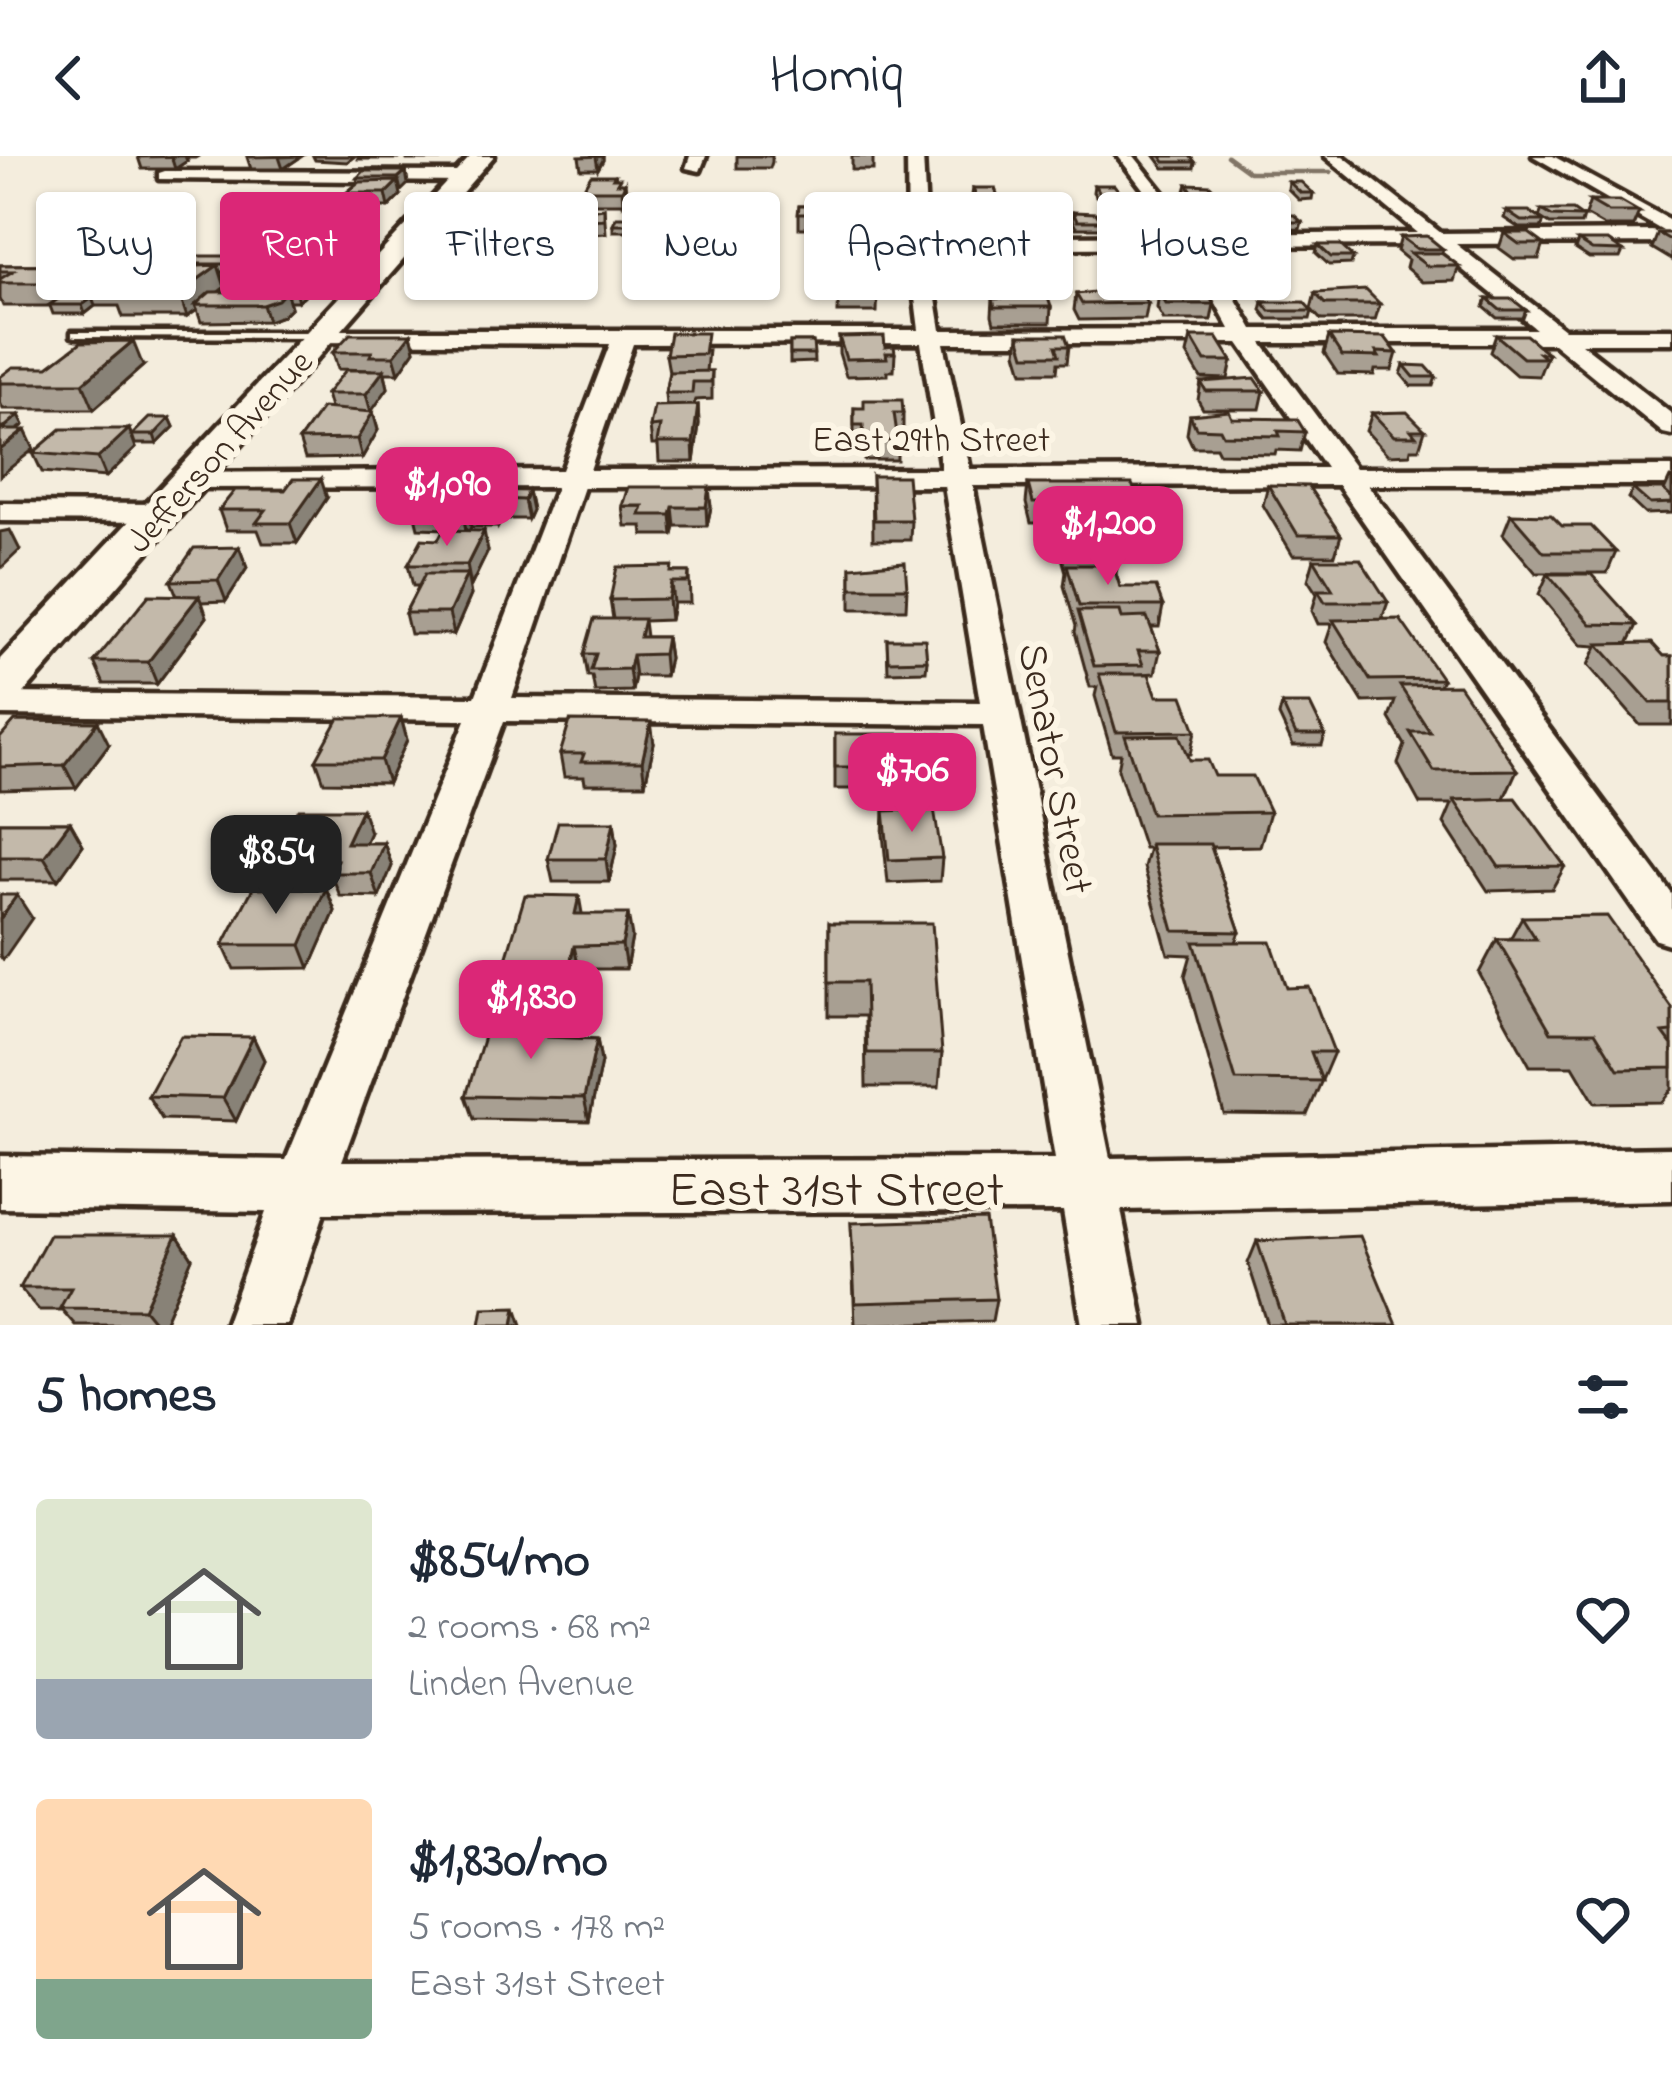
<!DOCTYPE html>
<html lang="en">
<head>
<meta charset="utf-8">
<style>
	:root { --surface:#fff; --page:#f6f6f7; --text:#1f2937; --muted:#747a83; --accent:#db2777 }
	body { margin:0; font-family:"Indie Flower",sans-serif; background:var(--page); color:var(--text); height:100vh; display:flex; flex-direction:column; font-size:45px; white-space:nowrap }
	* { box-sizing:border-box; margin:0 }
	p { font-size:39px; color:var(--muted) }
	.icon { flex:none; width:66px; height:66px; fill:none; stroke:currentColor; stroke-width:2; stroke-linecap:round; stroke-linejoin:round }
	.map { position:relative; height:1169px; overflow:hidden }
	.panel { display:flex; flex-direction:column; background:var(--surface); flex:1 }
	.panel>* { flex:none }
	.guide { position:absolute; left:36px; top:36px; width:1602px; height:108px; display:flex; gap:24px }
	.price { position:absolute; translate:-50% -102px; padding:0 27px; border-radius:24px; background:var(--accent); color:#fff; font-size:39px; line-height:78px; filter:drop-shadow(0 3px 6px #0008) }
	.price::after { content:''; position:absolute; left:50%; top:72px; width:36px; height:27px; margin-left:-18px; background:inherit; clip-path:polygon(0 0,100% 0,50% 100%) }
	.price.on { background:#222; color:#fff }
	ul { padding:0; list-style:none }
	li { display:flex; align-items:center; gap:36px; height:300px; padding:0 36px }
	li span { display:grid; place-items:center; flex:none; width:336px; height:240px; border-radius:12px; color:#555 }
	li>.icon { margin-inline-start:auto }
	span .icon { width:144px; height:144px; fill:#fffc; stroke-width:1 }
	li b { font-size:51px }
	h2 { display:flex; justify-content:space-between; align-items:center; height:144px; padding:0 36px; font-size:51px }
	.pill { padding:0 42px; border-radius:12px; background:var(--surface); box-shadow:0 3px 9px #0004; font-size:42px; line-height:108px }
	.pill.on { background:var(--accent); color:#fff }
	header { display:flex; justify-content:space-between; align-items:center; height:156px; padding:0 36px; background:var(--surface); font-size:54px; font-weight:600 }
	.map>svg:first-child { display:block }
</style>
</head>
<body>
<header><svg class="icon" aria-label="back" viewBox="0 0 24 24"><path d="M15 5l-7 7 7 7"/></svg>Homiq<svg class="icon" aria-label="share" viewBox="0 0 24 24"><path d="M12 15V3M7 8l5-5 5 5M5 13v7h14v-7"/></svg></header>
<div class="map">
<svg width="1672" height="1169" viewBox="0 0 1672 1169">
	<rect width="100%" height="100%" fill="#f4eddd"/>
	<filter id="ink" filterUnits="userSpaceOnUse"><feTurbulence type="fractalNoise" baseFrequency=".00833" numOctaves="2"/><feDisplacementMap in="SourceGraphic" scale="24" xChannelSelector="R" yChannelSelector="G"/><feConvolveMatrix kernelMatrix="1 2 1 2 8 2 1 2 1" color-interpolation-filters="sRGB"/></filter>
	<g filter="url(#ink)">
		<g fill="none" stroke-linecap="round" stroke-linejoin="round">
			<path stroke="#817466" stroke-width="4.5" d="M1227,0L1249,16H1331"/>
			<g stroke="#3b2a1e" stroke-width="9">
				<path id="lane" d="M72,176H323L328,179L323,182L76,181L72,180Z"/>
			</g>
			<g stroke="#3b2a1e" stroke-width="9">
				<path id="street" d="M690,0H706L700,15L686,12Z
					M907,0H923L927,81L1178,79L1118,0H1134L1197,79L1418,77L1325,0H1343L1441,77L1663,75L1533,0H1553L1672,65V87L1456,88L1564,173H1672V187H1581L1672,258V279L1663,277L1553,187H1262L1355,312L1672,311V329H1368L1672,738V789L1656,784L1338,329L973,330L1110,1002L1672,992V1044L1121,1054L1144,1169H1082L1063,1055L324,1057L287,1169H225L266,1056L0,1052V1000L286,1004L466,564L0,559V537L475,541L556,331L191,332L181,329L177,323L181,317L562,314L610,188L314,186V176L322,174H919L908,87ZM1432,89L1536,173H1253L1205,90ZM1186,91L1230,173L941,174L928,93ZM921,187L941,313L590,314L633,188ZM944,187H1239L1326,312L970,313ZM944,330L980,546L512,542L584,331ZM504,565L983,569L1055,1003L342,1005Z
					M165,15L464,16L472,21L464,26L159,23V17Z
					M0,347L161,348L176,357L161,366L0,365Z"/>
			</g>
			<g stroke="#3b2a1e" stroke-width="9">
				<path id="secondary" d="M471,0H494L18,544L0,548V503Z"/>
			</g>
			<use href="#lane" fill="#fcf5e5" fill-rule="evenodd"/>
			<use href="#street" fill="#fcf5e5" fill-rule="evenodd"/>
			<use href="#secondary" fill="#fcf5e5" fill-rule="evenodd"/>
		</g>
		<path fill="#a89f92" stroke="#3b2a1e" stroke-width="3" d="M199,0L195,2H186L187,5L175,13H142L138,1Z
			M302,0L283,13H251L247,1Z
			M313,0H355L347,6L315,4Z
			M358,0H402L399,3H358Z
			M406,0H445L442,4H407Z
			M603,0V4L598,13H581L579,1Z
			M737,0H772V6L770,12H737Z
			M852,0H873V14H852Z
			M1155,0H1190L1195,6L1194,12H1164Z
			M406,15L408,28L400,35L401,39L389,51H350L346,37L358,27L357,22Z
			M615,19L627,40L623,47H584L582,34Z
			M1289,26L1313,37L1312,43L1299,44L1288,33Z
			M1187,28L1216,35L1215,42H1212L1211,46H1194L1185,35Z
			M1094,29L1123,40L1122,47H1101L1093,36Z
			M973,32L998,41V48H975L972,39Z
			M1590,45L1639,56L1633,70H1604L1585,59Z
			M762,48V62L754,69L696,64L695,51Z
			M972,49L994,54L1013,64L1011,78H976L971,63Z
			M799,50H872V72H799Z
			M1016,51L1064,58L1063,72H1017L1014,65Z
			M604,52L606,77L569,79L567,65Z
			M1542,54L1583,61L1581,68H1550L1539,61Z
			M1506,55L1544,65L1541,72H1519L1504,62Z
			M1073,56L1101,65L1100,72H1076L1072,64Z
			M1265,59L1302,66L1300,73L1271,74L1264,66Z
			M637,61L635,75H613V68Z
			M1504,77L1544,88L1539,103H1514L1499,92Z
			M1658,77H1672V104L1652,92Z
			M1401,81L1443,93L1442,97L1459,110L1454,125L1422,126L1406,112L1408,104L1397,95Z
			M298,84V87H333L336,102L320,109L311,117L315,130L298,145H289L291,151L282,160L268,165L201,166L197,154L187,161H123L119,150H95L85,158H53L50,150H3L0,143V109L144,108L145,112L186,110L185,108L234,100L236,108L226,116H220L225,131L220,136L268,135L267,129L285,114L281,102L285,98H261L259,91Z
			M1120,85L1176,93L1173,108H1123L1118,100Z
			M1578,85L1623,95L1620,102H1589L1575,93Z
			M531,89L533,97H553L555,112L549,124H483L480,109Z
			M1318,89L1353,101L1351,108L1329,109L1316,97Z
			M1230,92L1275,98L1273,106H1235L1229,100Z
			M989,93L1023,109L1021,124H993L988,108Z
			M839,128H878L877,156H838Z
			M1159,136L1214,148L1211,164H1164L1157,152Z
			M1315,137L1380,148L1375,164H1321L1311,153Z
			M1076,138L1148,147L1145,163L1079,164L1074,154Z
			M993,143L1051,151L1050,167H994L992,159Z
			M1487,143L1526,154L1523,162H1497L1484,151Z
			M1263,146L1312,155L1310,163H1268L1261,154Z
			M411,178L415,194L399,217H385L388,232L371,255L373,256L378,274L362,302L305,303L299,284L330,252L326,238L373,214L338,213L333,196Z
			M1019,179L1069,190L1067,207H1058L1057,216H1023L1017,196Z
			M1496,179L1548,197L1539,220L1516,219L1490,196Z
			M1329,180L1397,197L1392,214H1375L1374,219L1338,218L1324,197Z
			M839,181L885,191L895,197L894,215H887V219L846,220L839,197Z
			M1191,181L1232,205L1228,223L1201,222L1187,198Z
			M790,186H813L814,206L790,207Z
			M708,194L706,215H712V243L695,244L694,250L698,249L699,268L694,306H659L658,289H652L650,271L666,250L665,237L669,216L666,199Z
			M1404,209L1436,221L1433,230H1411L1401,218Z
			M143,210L94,253H3L0,246V227Z
			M1201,226L1264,235L1260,253H1203L1198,244Z
			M854,252L903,257V275H897V304H864L863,288H854Z
			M1372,257L1425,274L1419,293H1411L1410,298L1388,299L1366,275Z
			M1190,259L1232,262L1305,276L1300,295L1276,294L1275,298L1219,297L1216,291H1193L1187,278Z
			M170,262L174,271L157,288H135L132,279Z
			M129,273L136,292L106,321L42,316L33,297Z
			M872,320L911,364L910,384H873Z
			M1670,322H1672V357L1645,358L1628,342L1633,333L1664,335Z
			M1028,328L1138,343L1135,363H1116L1115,367H1107L1119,400L1116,418L1120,431L1163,450L1159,471H1151L1160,495L1155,517L1141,518L1157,540L1196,575L1191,598H1187L1190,604L1270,656L1260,690L1211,691L1240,776L1236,786L1287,832L1334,896L1307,959L1224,958L1185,820L1191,799L1168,798L1144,711L1149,692H1144L1118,613L1121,598H1112L1095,540L1097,531H1090L1075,476L1076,470L1064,430L1066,416L1056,380L1057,367H1031L1026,347Z
			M1268,329L1341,379L1335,399H1293L1263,349Z
			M528,335L532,354L528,363H502L498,371H471L469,375L488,395L471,430H469L471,439L454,478H410L405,457L419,430H413L408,409L448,374L447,373L418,372L413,352Z
			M327,342L297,387H263L258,374H226L219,354Z
			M622,350L711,351L707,370H675L673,379H643L642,370H625Z
			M1511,358L1562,370L1616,396L1607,417H1536L1503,378Z
			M239,391L247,412L226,445L202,446L207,461L157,528H104L94,506L177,440L171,425Z
			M1314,403L1388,446L1382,463L1442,523L1439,529L1517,614L1504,642L1565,710L1552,733L1488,735L1444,667L1452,648H1420L1398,608L1405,589L1389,562L1395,545L1363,546L1326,486L1332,468H1318L1312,455L1317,438L1308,424Z
			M851,411L907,432L906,453H851Z
			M672,416H689L690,447H673L670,464L644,465L646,481H666L669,502L665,520H635L632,535L595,536L592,520H588L584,498L613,463L610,444Z
			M1548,418L1637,469L1628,488L1664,500H1672V569H1640L1588,509L1597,490L1581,489L1539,438Z
			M887,483L927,504L926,515L888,516Z
			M1282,548L1325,579L1322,590H1293L1279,560Z
			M401,562L407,584L388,627L324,626L316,604Z
			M835,578L948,629L946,652H886L885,633H835Z
			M0,582L109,588L76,632L0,634Z
			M654,588L645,628H585L584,621H564L560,598Z
			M884,655L942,702L940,725L888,727L883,678Z
			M0,666H70L83,689L58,724H0Z
			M614,666L617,689L609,726H553L548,703Z
			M370,676L365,687H384L392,710L379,741L340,740L335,727L229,726L219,703Z
			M326,732L335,755L310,812L234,813L223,789Z
			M582,758L632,781L626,813H579L574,837L510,836L503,813Z
			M1522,761L1672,852V933L1662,946L1595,947L1573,910H1530L1479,817L1497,783H1510Z
			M829,767L942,897L939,931H866L865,860H829Z
			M253,881L264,904L236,965L162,963L148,940Z
			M555,881L597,883L601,906L589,965L474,963L466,940Z
			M851,1067L996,1143L992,1165L855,1169Z
			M177,1079L192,1102L163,1169H75L62,1154H39L20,1132Z
			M1257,1085L1397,1169H1268L1248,1107Z"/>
		<path fill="#888277" stroke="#3b2a1e" stroke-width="3" d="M171,0H185L187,5L175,13Z
			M302,0L283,13L279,1Z
			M603,0V4L598,13L596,1Z
			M406,15L408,28L401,35L398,22Z
			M398,25L401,39L389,51L386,37Z
			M625,27L627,40L623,47L622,34Z
			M762,48V62L754,69L753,55Z
			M333,87L336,102L320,109L312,117L308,102L317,94Z
			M553,97L555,112L549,124L547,109Z
			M234,100L236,108L226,116L224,108Z
			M218,109L225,131L202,149H195L197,154L187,161L179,137Z
			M311,114L315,130L298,145L294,130Z
			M286,135L291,151L282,160L268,165L263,149Z
			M92,142L95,150L85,158L82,149Z
			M411,178L415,194L399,217L394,200Z
			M133,185L143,210L94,253L83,227Z
			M384,214L388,232L371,256L366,238Z
			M698,249L699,268L694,306L693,287Z
			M373,256L378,274L362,302L357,283Z
			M19,259L24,269L9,280L5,271Z
			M170,262L174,271L157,288L154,279Z
			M129,273L136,292L106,321L98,302Z
			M25,274L34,293L0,320V294Z
			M321,323L327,342L297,387L290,367Z
			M709,331L711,351L707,370L706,351Z
			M528,335L532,354L528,363L524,344Z
			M498,343L502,363L498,371L494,351Z
			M467,351L471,371L467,379L463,359Z
			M673,351L675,370L673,379L671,359Z
			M10,374L20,394L0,413V376Z
			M484,375L488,395L471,430L467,409Z
			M239,391L247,412L226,445L218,424Z
			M467,418L471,439L454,478L449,457Z
			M671,426L673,447L670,464L668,443Z
			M199,440L207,461L157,528L148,506Z
			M666,481L669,502L665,520L663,498Z
			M632,499L635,520L632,535L629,513Z
			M401,562L407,584L388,627L381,604Z
			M98,566L109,588L76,632L64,609Z
			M651,566L654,588L645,628L642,606Z
			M362,653L370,676L355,710L346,687Z
			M70,666L83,689L58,724L44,701Z
			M614,666L617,689L609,726L606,703Z
			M384,687L392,710L379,741L371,717Z
			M326,732L335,755L310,812L301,789Z
			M17,739L32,762L3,804L0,800V763Z
			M579,740L583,763L575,758Z
			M628,758L632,781L626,813L622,789Z
			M574,790L579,813L574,837L569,813Z
			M551,865L557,888L547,881Z
			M253,881L264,904L236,965L223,942Z
			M597,883L601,906L589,965L584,942Z
			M177,1079L192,1102L163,1169H157L144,1153Z
			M516,1151L522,1169H513Z"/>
		<path fill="#c3b9aa" stroke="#3b2a1e" stroke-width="3" d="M1161,0H1190L1195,6H1165Z
			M364,15H406L398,22H357Z
			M591,19H615L613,22H620L617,27H625L622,34H582Z
			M398,25L386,37H346L360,26Z
			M1289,26H1301L1313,37H1301Z
			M1187,28L1210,29L1216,35H1209L1213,39H1195Z
			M1094,29H1114L1123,40H1102Z
			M973,32H995L998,41H976Z
			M704,43L762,48L753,55L695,51Z
			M1590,45H1620L1639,56H1609Z
			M972,49H992L994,54H1009L1013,64H977Z
			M799,50H872L873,58H798Z
			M1016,51L1061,52L1064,58H1018Z
			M604,52V63L567,65L568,56Z
			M1542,54H1573L1583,61L1552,60Z
			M1506,55H1529L1544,65H1521Z
			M1073,56L1096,57L1101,65H1077Z
			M1265,59H1294L1302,66H1273Z
			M616,61H637L635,68H613Z
			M1504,77H1529L1544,88H1519Z
			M1658,77H1672V85Z
			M1427,80L1443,93H1417L1401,81Z
			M303,83L333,87L317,94L308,102H281Z
			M267,84H298L290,91H259Z
			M1120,85H1171L1176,93H1125Z
			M1578,85H1608L1623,95L1592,94Z
			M531,89L527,97H553L547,109H480L499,90Z
			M1318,89H1340L1353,101H1331Z
			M1230,92H1269L1275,98H1236Z
			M989,93H1018L1023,109H994Z
			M1410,97H1441L1459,110H1427Z
			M195,100H234L224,108H185Z
			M144,108L138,113L218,109L179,137L115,138L129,127H0V123L13,115H0V109Z
			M284,114H311L294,130L267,129Z
			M839,128H878V140H838Z
			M1122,133L1140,137L1148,147L1082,148L1076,138Z
			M1366,134L1380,148H1325L1315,137Z
			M286,135L278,144L263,149H195L210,136Z
			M1159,136H1206L1214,148H1166Z
			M1047,139L1051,151H995L993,143Z
			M60,142H92L82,149H49Z
			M1487,143H1512L1526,154H1500Z
			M1263,146H1304L1312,155H1270Z
			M670,177H707L704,198L666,199Z
			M350,178H411L394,200H370L372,196H333Z
			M1019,179H1065L1069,190H1056L1059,199H1025Z
			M1496,179H1526L1548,197H1539L1545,202H1523Z
			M884,180L885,191L894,190L895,197H886L887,202L846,203L839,181Z
			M1329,180L1385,181L1397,197L1376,196L1379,201L1342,200Z
			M1191,181H1217L1232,205H1205Z
			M133,185L83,227H0V221L13,211H48L81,186Z
			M790,186H813L814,198H790Z
			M1404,209L1426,210L1436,221H1414Z
			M346,214H384L366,238H326Z
			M712,215L711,226H693L692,237H665L669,216Z
			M1255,222L1264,235H1206L1201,226Z
			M864,244H902L903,257H894L898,285H864L863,269H854V252H864Z
			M698,249L693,287H657L660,270L650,271L654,250Z
			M322,252L373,256L357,283L299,284Z
			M1229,255L1232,262L1297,263L1305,276L1278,275L1280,280L1223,279L1220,273L1196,272L1190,259Z
			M1407,256L1425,274H1411L1416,280H1394L1372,257Z
			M0,259H19L5,271H0Z
			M149,262H170L154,279H132Z
			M61,273H129L98,302L33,297Z
			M0,274H25L0,294Z
			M872,320H907L911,364H874Z
			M293,323H321L290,367H256L266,354H219L235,334H285Z
			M1028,328H1132L1138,343H1117L1119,347H1033Z
			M1268,329L1308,330L1341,379H1298Z
			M628,331H709L706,351H673L671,359H640L643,350H622Z
			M425,332L528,335L524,344L498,343L494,351H467L463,359H444L448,353L413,352Z
			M1633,333H1662L1672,342V347L1650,348Z
			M1511,358L1551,359L1562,370H1591L1616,396H1544Z
			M1058,360H1104L1119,400H1071Z
			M443,374L484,375L467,409H408L422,383L438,384Z
			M239,391L218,424L171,425L194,392Z
			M1314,403H1360L1388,446H1325L1318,434H1333Z
			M905,406L907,432H851V411Z
			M1067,409H1113L1120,431H1156L1163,450H1079Z
			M672,410L671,416H689L688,426H671L668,443L610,444L617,411Z
			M425,418H467L449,457H405Z
			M1548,418H1591L1637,469L1591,468Z
			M149,439L199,440L148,506H94Z
			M1078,455H1120L1122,462L1147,461L1160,495H1138L1143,509L1094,510Z
			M594,463H644L640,481H666L663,498L632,499L629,513L591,514L596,498H584Z
			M1400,463L1442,523L1370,524L1333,464Z
			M887,483H925L927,504L888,505Z
			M1652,487L1664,500H1672V547H1651L1598,488Z
			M1099,518H1149L1157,540H1183L1196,575L1116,576Z
			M1459,529L1517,614L1434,615L1410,576H1430L1400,530Z
			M1282,548H1310L1325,579H1296Z
			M339,562H401L381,604H316Z
			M15,565L98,566L64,609L0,611V582Z
			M570,565L651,566L642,606H581L584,598H560Z
			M835,578H942L948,629H887L886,611H835Z
			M1180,579L1190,604H1208L1215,620H1253L1270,656L1151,658L1125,580Z
			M1515,642L1565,710L1499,711L1454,644Z
			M299,653H362L346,687H384L371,717H332L337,704L219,703L241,665H292Z
			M934,653L942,702L889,704L884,655Z
			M0,666H70L44,701H0Z
			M558,666H614L606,703H548Z
			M1150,688H1210L1240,776L1174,775Z
			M253,732H326L301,789H223Z
			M0,739H17L0,763Z
			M525,739L579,740L575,758H628L622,789L574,790L569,813H503Z
			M1607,760L1672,852V876L1663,877L1672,889V912L1618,913L1595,876H1551L1497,783H1536L1522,761Z
			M829,767H932L942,897H867L865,826H829Z
			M1194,786H1271L1287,832L1309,831L1334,896H1311L1322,925L1236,924Z
			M489,864L551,865L547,881L597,883L584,942L466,940Z
			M181,880L253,881L223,942L148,940Z
			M985,1063L996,1143L855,1147L851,1067Z
			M49,1079H177L144,1153L60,1152L71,1132H20Z
			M1360,1080L1397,1169H1285L1257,1085Z
			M516,1151L513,1169H480L483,1152Z"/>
	</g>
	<g text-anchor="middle" stroke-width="12" stroke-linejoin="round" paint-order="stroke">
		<g font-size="36" fill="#3b2a1e" stroke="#fcf5e5">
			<text x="931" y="295">East 29th Street</text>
			<text transform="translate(218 294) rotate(-48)" y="13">Jefferson Avenue</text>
		</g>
		<g font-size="42" fill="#3b2a1e" stroke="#fcf5e5">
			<text transform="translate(1058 612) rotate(79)" y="15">Senator Street</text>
		</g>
		<g font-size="51" fill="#3b2a1e" stroke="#fcf5e5">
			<text x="836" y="1049">East 31st Street</text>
		</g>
	</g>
</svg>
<b class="price" style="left:447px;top:393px">$1,090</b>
<b class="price" style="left:1108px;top:432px">$1,200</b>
<b class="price" style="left:912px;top:679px">$706</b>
<b class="price on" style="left:276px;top:761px">$854</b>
<b class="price" style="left:531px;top:906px">$1,830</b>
<div class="guide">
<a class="pill">Buy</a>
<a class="pill on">Rent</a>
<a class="pill">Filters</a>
<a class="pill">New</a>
<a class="pill">Apartment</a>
<a class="pill">House</a>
</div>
</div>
<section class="panel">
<h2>5 homes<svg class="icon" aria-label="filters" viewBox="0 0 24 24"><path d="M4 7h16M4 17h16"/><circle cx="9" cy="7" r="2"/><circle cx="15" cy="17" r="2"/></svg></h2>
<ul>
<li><span style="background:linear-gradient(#dfe7d0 75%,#9aa5b1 0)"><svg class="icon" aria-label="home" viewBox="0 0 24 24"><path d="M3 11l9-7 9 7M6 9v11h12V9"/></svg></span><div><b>$854/mo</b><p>2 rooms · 68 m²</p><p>Linden Avenue</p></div><svg class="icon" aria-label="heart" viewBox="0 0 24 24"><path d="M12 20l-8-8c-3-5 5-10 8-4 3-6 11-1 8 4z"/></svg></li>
<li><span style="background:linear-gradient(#ffd9b3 75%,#7fa58c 0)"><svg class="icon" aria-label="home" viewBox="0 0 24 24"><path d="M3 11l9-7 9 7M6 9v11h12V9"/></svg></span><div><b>$1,830/mo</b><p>5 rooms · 178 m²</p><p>East 31st Street</p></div><svg class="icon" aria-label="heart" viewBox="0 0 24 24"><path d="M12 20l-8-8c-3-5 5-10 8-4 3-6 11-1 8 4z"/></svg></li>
</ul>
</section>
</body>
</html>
